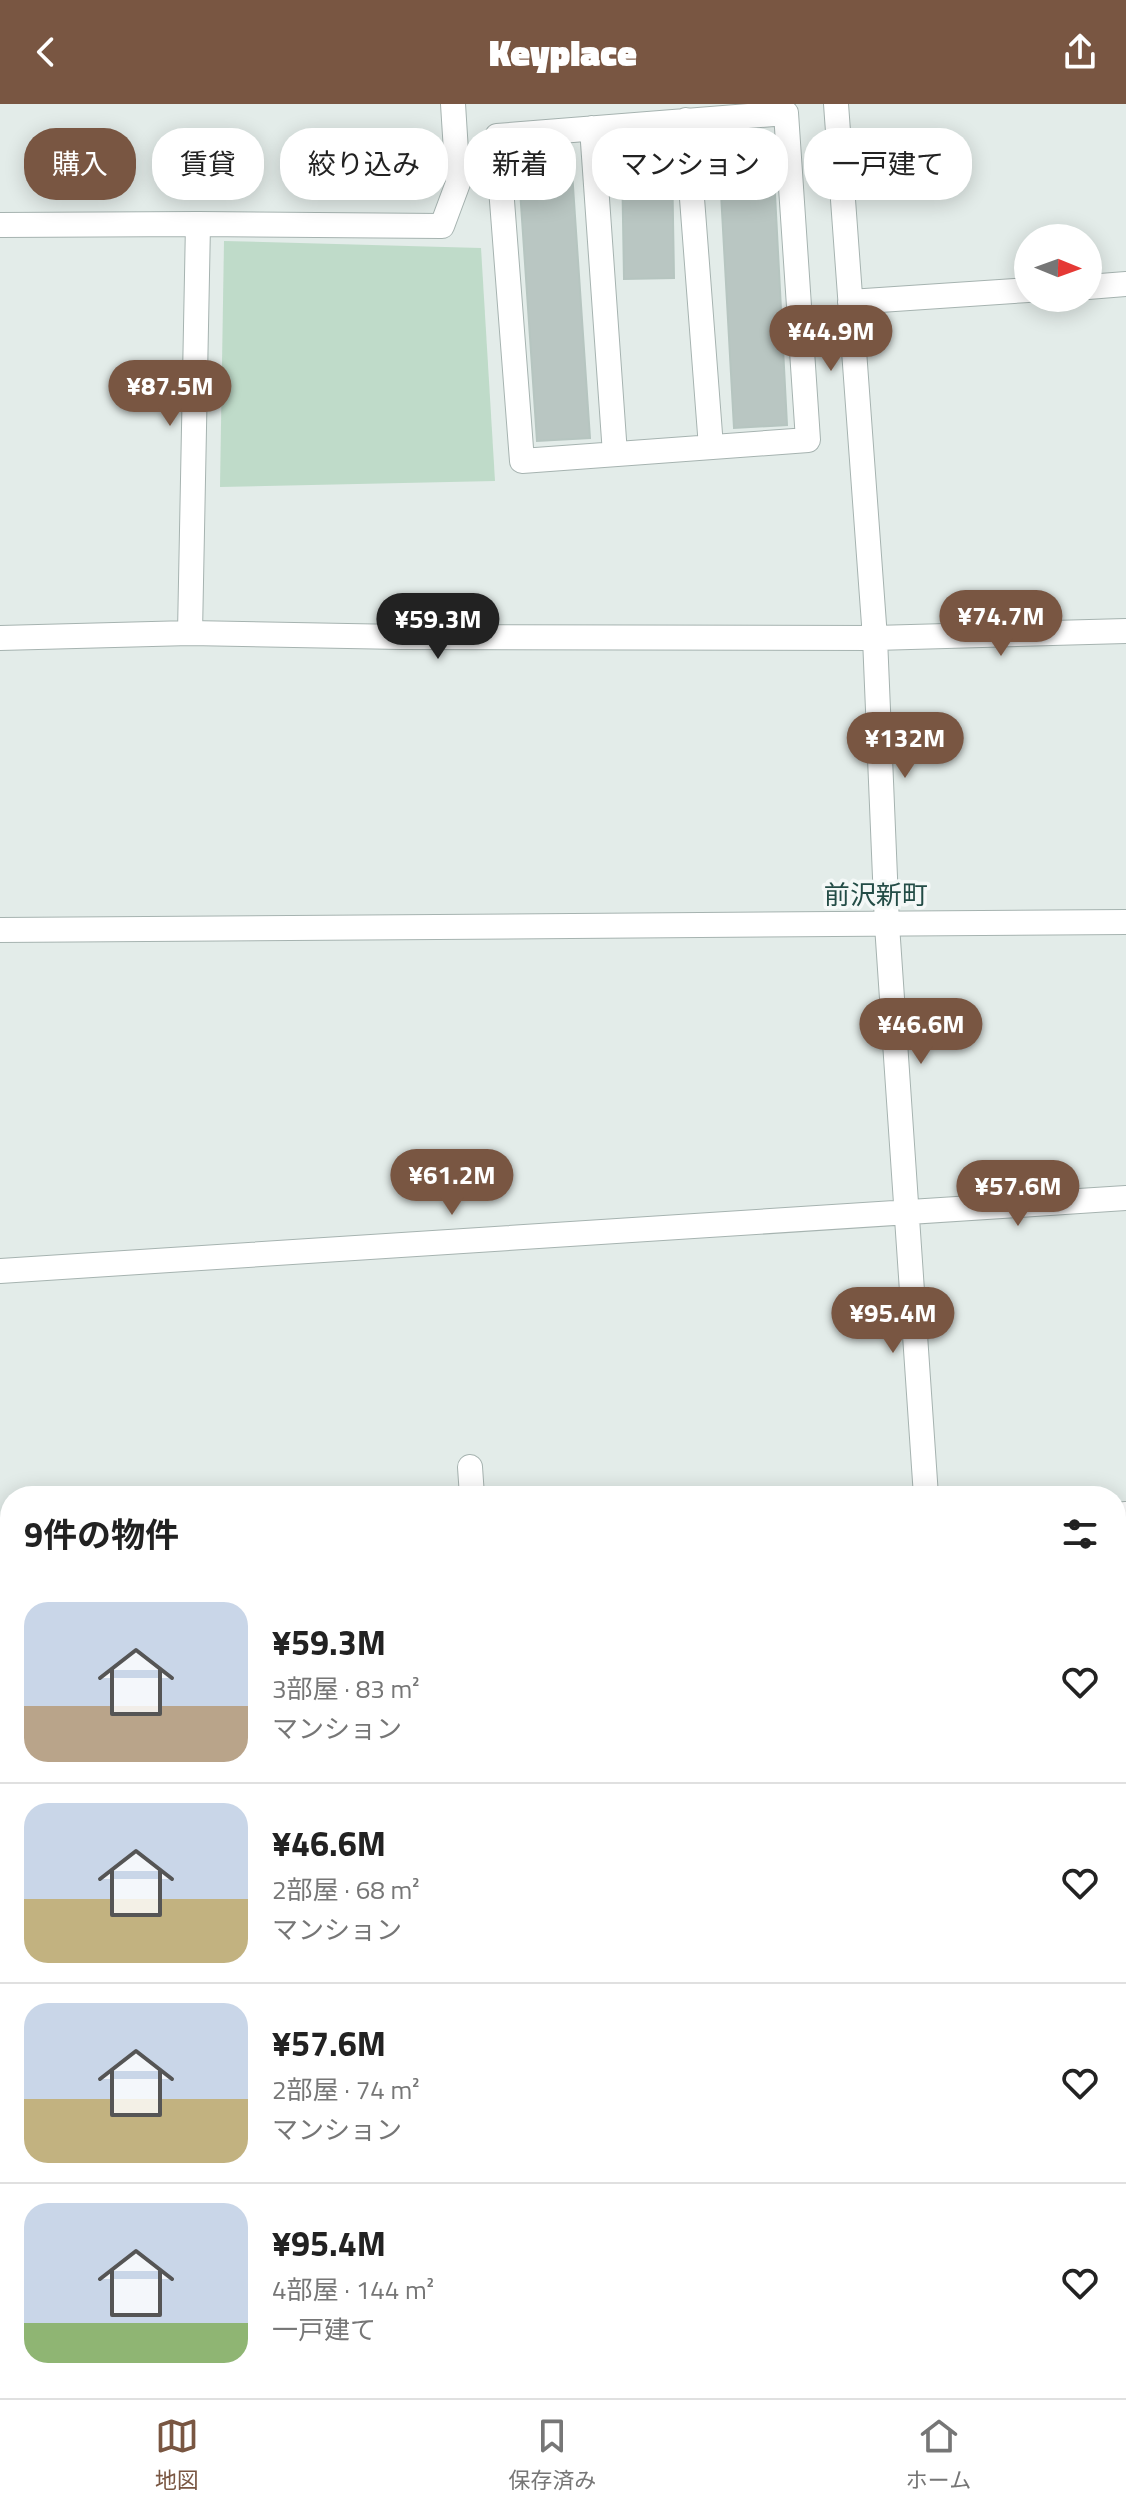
<!DOCTYPE html>
<html lang="ja">
<head>
<meta charset="utf-8">
<style>
	:root { --surface:#fff; --page:#f6f6f6; --text:#222; --muted:#767676; --line:#e0e0e0; --accent:#795642 }
	body { margin:0; font-family:"Titillium Web","Noto Sans JP",sans-serif; background:var(--page); color:var(--text); height:100vh; display:flex; flex-direction:column; font-size:30px; white-space:nowrap }
	* { box-sizing:border-box; margin:0 }
	p { font-size:26px; color:var(--muted) }
	.icon { flex:none; width:44px; height:44px; fill:none; stroke:currentColor; stroke-width:2; stroke-linecap:round; stroke-linejoin:round }
	.map { position:relative; flex:1; overflow:hidden }
	.side { position:absolute; left:0px; top:1382px; width:1126px; height:912px; display:flex; flex-direction:column; background:var(--surface); border-radius:32px 32px 0 0; box-shadow:0 4px 20px #0003 }
	.side>* { flex:none }
	.top-card { position:absolute; left:24px; top:24px; width:1078px; height:72px; display:flex; gap:16px }
	.needle { width:52px; rotate:91deg }
	.controls { position:absolute; left:1014px; top:120px; display:grid; gap:16px }
	.controls a { display:grid; place-items:center; width:88px; height:88px; border-radius:50%; background:var(--surface); box-shadow:0 4px 20px #0003; font-size:40px }
	.price { position:absolute; translate:-50% -68px; padding:0 18px; border-radius:28px; background:var(--accent); color:#fff; font-size:26px; line-height:52px; filter:drop-shadow(0 2px 4px #0008) }
	.price::after { content:''; position:absolute; left:50%; top:48px; width:24px; height:18px; margin-left:-12px; background:inherit; clip-path:polygon(0 0,100% 0,50% 100%) }
	.price.selected { background:#222; color:#fff }
	ul { padding:0; list-style:none }
	li { display:flex; align-items:center; gap:24px; height:200px; padding:0 24px }
	li+li { border-top:2px solid var(--line) }
	li span { display:grid; place-items:center; flex:none; width:224px; height:160px; border-radius:24px; color:#555 }
	li>.icon { margin-inline-start:auto }
	span .icon { width:96px; height:96px; fill:#fffc; stroke-width:1 }
	li b { font-size:34px }
	h2 { display:flex; justify-content:space-between; align-items:center; height:96px; padding:0 24px; font-size:34px }
	.tag { padding:0 28px; border-radius:32px; background:var(--surface); box-shadow:0 4px 20px #0003; font-size:28px; line-height:72px }
	.tag.selected { background:var(--accent); color:#fff }
	header { display:flex; justify-content:space-between; align-items:center; height:104px; padding:0 24px; background:var(--accent); color:#fff; font-size:36px; font-weight:800 }
	.tab-bar { display:flex; justify-content:space-around; align-items:center; height:112px; border-top:2px solid var(--line); background:var(--surface); font-size:22px; color:var(--muted) }
	.tab-bar a { display:grid; justify-items:center; gap:4px }
	.tab-bar .selected { color:var(--accent) }
	.map>svg:first-child { display:block }
</style>
</head>
<body>
<header><svg class="icon" aria-label="back" viewBox="0 0 24 24"><path d="M15 5l-7 7 7 7"/></svg>Keyplace<svg class="icon" aria-label="share" viewBox="0 0 24 24"><path d="M12 15V3M7 8l5-5 5 5M5 13v7h14v-7"/></svg></header>
<div class="map">
<svg width="1126" height="2294" viewBox="0 0 1126 2294">
	<rect width="100%" height="100%" fill="#e3ece9"/>
	<path fill="#bfdbc9" d="M224,137L481,144L495,377L220,383Z"/>
	<path fill="#b9c6c2" stroke="#b6c5c0" stroke-width="2" d="M772,32L787,321L734,324L718,35Z
		M571,53L590,334L537,337L518,56Z
		M672,55L674,174L624,175L622,56Z
		M0,1971L10,1972V2284H333V2294H0Z"/>
	<g fill="none" stroke-linecap="round" stroke-linejoin="round">
		<g stroke="#a6b3b0" stroke-width="26">
			<path id="minor" d="M836,0L875,534L887,821L926,1392
				M786,9L808,336L522,357L497,32Z
				M686,16L711,343
				M592,24L615,350
				M0,121L198,120L442,122L458,79L453,0
				M1088,183L1126,180
				M850,198L1028,186
				M190,529L198,120
				M0,534L190,529L401,533L875,534L1126,527
				M0,1167L1126,1094
				M470,1363L472,1392
				M1116,1411L1126,1410
				M0,1505H10
				M1116,1682L1126,1681
				M0,1826L10,1827
				M1116,1954L1126,1957
				M861,2284L864,2294
				M544,2294V2284"/>
		</g>
		<g stroke="#a6b3b0" stroke-width="26">
			<path id="tertiary" d="M0,826L1126,818"/>
		</g>
		<use href="#minor" stroke="#fff" stroke-width="24"/>
		<use href="#tertiary" stroke="#fff" stroke-width="24"/>
		<path stroke="#5f7773" stroke-width="6" stroke-dasharray="16 8" stroke-linecap="butt" d="M0,1898H10
			M1116,2015L1126,2018"/>
	</g>
	<g text-anchor="middle" stroke-width="7" stroke-linejoin="round" paint-order="stroke">
		<g font-size="26" fill="#234c46" stroke="#f4f8f7">
			<text x="876" y="800">前沢新町</text>
		</g>
	</g>
</svg>
<div class="controls">
<a><svg class="needle" viewBox="-14 -14 28 28"><path d="M0-13l5 13h-10z" fill="#e53935"/><path d="M0 13l5-13h-10z" fill="#767676"/></svg></a>
</div>
<b class="price" style="left:831px;top:269px">¥44.9M</b>
<b class="price" style="left:170px;top:324px">¥87.5M</b>
<b class="price" style="left:1001px;top:554px">¥74.7M</b>
<b class="price selected" style="left:438px;top:557px">¥59.3M</b>
<b class="price" style="left:905px;top:676px">¥132M</b>
<b class="price" style="left:921px;top:962px">¥46.6M</b>
<b class="price" style="left:452px;top:1113px">¥61.2M</b>
<b class="price" style="left:1018px;top:1124px">¥57.6M</b>
<b class="price" style="left:893px;top:1251px">¥95.4M</b>
<div class="top-card">
<a class="tag selected">購入</a>
<a class="tag">賃貸</a>
<a class="tag">絞り込み</a>
<a class="tag">新着</a>
<a class="tag">マンション</a>
<a class="tag">一戸建て</a>
</div>
<section class="side">
<h2>9件の物件<svg class="icon" aria-label="filters" viewBox="0 0 24 24"><path d="M4 7h16M4 17h16"/><circle cx="9" cy="7" r="2"/><circle cx="15" cy="17" r="2"/></svg></h2>
<ul>
<li><span style="background:linear-gradient(#c9d6e8 65%,#b9a48a 0)"><svg class="icon" aria-label="home" viewBox="0 0 24 24"><path d="M3 11l9-7 9 7M6 9v11h12V9"/></svg></span><div><b>¥59.3M</b><p>3部屋 · 83 m²</p><p>マンション</p></div><svg class="icon" aria-label="heart" viewBox="0 0 24 24"><path d="M12 20l-8-8c-3-5 5-10 8-4 3-6 11-1 8 4z"/></svg></li>
<li><span style="background:linear-gradient(#c9d6e8 60%,#c2b280 0)"><svg class="icon" aria-label="home" viewBox="0 0 24 24"><path d="M3 11l9-7 9 7M6 9v11h12V9"/></svg></span><div><b>¥46.6M</b><p>2部屋 · 68 m²</p><p>マンション</p></div><svg class="icon" aria-label="heart" viewBox="0 0 24 24"><path d="M12 20l-8-8c-3-5 5-10 8-4 3-6 11-1 8 4z"/></svg></li>
<li><span style="background:linear-gradient(#c9d6e8 60%,#c2b280 0)"><svg class="icon" aria-label="home" viewBox="0 0 24 24"><path d="M3 11l9-7 9 7M6 9v11h12V9"/></svg></span><div><b>¥57.6M</b><p>2部屋 · 74 m²</p><p>マンション</p></div><svg class="icon" aria-label="heart" viewBox="0 0 24 24"><path d="M12 20l-8-8c-3-5 5-10 8-4 3-6 11-1 8 4z"/></svg></li>
<li><span style="background:linear-gradient(#c9d6e8 75%,#8fb573 0)"><svg class="icon" aria-label="home" viewBox="0 0 24 24"><path d="M3 11l9-7 9 7M6 9v11h12V9"/></svg></span><div><b>¥95.4M</b><p>4部屋 · 144 m²</p><p>一戸建て</p></div><svg class="icon" aria-label="heart" viewBox="0 0 24 24"><path d="M12 20l-8-8c-3-5 5-10 8-4 3-6 11-1 8 4z"/></svg></li>
</ul>
</section>
</div>
<nav class="tab-bar">
<a class="selected"><svg class="icon" aria-label="map" viewBox="0 0 24 24"><path d="M3 6l6-2 6 2 6-2v14l-6 2-6-2-6 2zM9 4v14M15 6v14"/></svg>地図</a>
<a><svg class="icon" aria-label="saved" viewBox="0 0 24 24"><path d="M7 4h10v16l-5-4-5 4z"/></svg>保存済み</a>
<a><svg class="icon" aria-label="home" viewBox="0 0 24 24"><path d="M3 11l9-7 9 7M6 9v11h12V9"/></svg>ホーム</a>
</nav>
</body>
</html>
